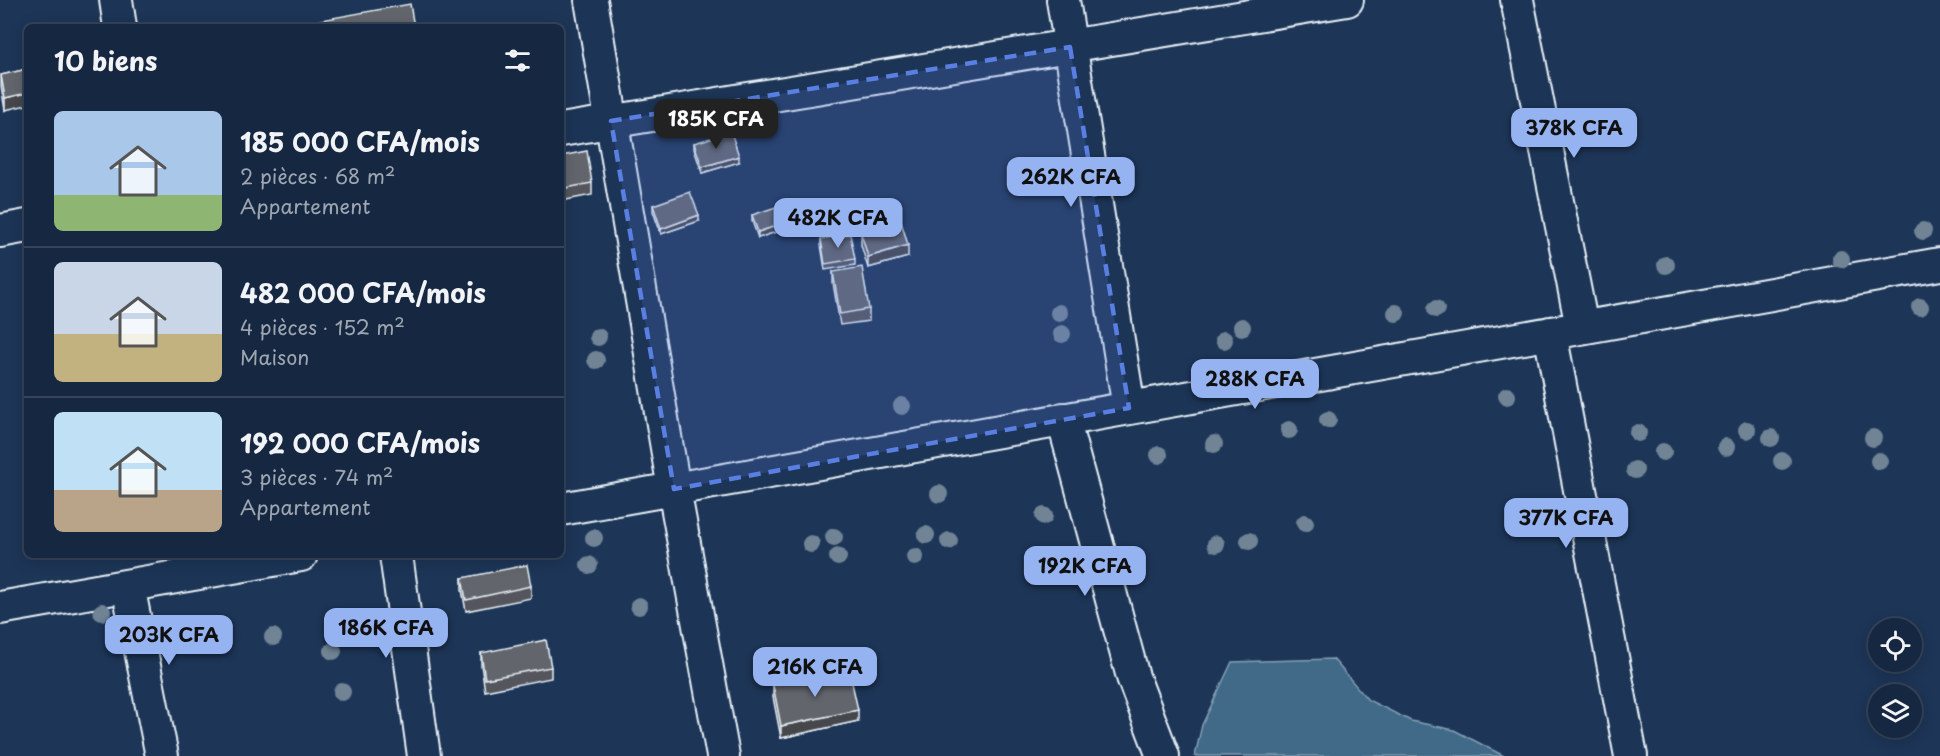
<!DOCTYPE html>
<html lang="fr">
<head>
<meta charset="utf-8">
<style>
	:root { --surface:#162841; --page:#1f3048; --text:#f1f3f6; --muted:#9ea6b1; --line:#35445a; --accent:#95b2f1 }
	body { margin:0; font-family:"Playpen Sans",sans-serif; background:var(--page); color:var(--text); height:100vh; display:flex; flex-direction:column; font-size:22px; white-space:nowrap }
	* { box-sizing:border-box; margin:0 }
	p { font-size:20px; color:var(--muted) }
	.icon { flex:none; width:33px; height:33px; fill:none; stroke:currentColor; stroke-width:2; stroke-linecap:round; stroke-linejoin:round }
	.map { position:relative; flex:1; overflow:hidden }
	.side { position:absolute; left:24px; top:24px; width:540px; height:534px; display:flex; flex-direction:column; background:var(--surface); border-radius:9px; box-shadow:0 3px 15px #0003,0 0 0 2px var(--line) }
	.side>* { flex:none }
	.buttons { position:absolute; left:1868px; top:618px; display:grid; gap:12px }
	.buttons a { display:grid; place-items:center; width:54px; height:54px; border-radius:50%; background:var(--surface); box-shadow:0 3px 15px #0003,0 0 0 2px var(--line); font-size:30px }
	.price { position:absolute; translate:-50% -51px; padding:0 14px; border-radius:12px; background:var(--accent); color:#111; font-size:20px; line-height:39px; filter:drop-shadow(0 2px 3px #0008) }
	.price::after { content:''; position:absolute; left:50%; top:36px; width:18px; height:14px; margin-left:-9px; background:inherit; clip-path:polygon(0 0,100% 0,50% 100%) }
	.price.active { background:#222; color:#fff }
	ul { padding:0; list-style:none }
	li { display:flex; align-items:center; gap:18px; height:150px; padding:0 30px }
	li+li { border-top:2px solid var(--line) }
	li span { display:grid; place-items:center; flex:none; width:168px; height:120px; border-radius:9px; color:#555 }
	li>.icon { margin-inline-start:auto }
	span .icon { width:72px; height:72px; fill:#fffc; stroke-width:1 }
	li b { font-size:26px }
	h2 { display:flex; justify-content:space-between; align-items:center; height:72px; padding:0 30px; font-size:26px }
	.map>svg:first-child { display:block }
</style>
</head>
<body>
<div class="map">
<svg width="1940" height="756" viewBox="0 0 1940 756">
	<rect width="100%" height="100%" fill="#1d3557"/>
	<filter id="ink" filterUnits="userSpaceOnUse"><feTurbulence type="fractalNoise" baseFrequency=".0167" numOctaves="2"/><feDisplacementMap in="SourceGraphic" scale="12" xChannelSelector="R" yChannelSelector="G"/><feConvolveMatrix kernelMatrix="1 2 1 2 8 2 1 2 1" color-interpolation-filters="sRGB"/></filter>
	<g filter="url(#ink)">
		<path fill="#406a88" stroke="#83a0b5" stroke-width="1.5" d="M1333,659L1368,700L1411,721L1454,730L1504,756H1195L1202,725L1232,662Z"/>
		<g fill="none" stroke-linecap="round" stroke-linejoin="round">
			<g stroke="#e8f1f8" stroke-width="36">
				<path id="street" d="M116,0L120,27
					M591,0L674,489L723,756
					M1063,0L1129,408
					M1517,0L1582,327
					M561,130L1347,0
					M0,231L27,226
					M1550,333L1631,756
					M1063,419L1133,677L1163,756
					M561,509L1940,264
					M396,555L424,756
					M128,586L162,756
					M0,608L301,555"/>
			</g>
			<use href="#street" stroke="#1d3557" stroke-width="32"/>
		</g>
		<g fill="#708495">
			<circle cx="1923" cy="231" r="9"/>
			<circle cx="1841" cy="259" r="9"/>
			<circle cx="1666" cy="265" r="9"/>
			<circle cx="1920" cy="307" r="9"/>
			<circle cx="1436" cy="309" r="9"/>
			<circle cx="1059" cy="313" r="9"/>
			<circle cx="1396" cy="313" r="9"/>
			<circle cx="1242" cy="327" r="9"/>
			<circle cx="1062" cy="334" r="9"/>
			<circle cx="598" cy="337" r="9"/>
			<circle cx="1224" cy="340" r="9"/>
			<circle cx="596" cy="360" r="9"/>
			<circle cx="1507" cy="396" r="9"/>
			<circle cx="902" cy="406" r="9"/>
			<circle cx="1328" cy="420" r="9"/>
			<circle cx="1289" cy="430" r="9"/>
			<circle cx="1747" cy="430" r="9"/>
			<circle cx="1638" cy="433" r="9"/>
			<circle cx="1771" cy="438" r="9"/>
			<circle cx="1873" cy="438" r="9"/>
			<circle cx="1214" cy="444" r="9"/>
			<circle cx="1726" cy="447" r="9"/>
			<circle cx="1663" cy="452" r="9"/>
			<circle cx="1159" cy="455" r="9"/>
			<circle cx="1782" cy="461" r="9"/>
			<circle cx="1879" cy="461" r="9"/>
			<circle cx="1635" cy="470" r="9"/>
			<circle cx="939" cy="494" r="9"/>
			<circle cx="1044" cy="516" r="9"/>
			<circle cx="1305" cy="523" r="9"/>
			<circle cx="926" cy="535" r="9"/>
			<circle cx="834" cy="537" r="9"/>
			<circle cx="594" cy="538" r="9"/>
			<circle cx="949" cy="541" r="9"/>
			<circle cx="1249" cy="541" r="9"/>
			<circle cx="811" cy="544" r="9"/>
			<circle cx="1216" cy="544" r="9"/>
			<circle cx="838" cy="557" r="9"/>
			<circle cx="915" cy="557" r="9"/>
			<circle cx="589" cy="565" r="9"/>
			<circle cx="639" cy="606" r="9"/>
			<circle cx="102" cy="612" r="9"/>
			<circle cx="273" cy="637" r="9"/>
			<circle cx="333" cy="651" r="9"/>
			<circle cx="342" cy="692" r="9"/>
		</g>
		<path fill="#54575d" stroke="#e8f1f8" stroke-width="1.5" d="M27,69L5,110L1,86V75Z
			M694,143L739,162L702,173L694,149Z
			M561,156L592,183V195L561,201Z
			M653,205L699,221L661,234L653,211Z
			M752,215L788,228L758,238L752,221Z
			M861,233L908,257L868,268L861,245Z
			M821,239L855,259V265L825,270L821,245Z
			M833,272L869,309V321L840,325L833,283Z
			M462,578L531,586V598L466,611L462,590Z
			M481,653L551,667V678L485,691L481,665Z
			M773,685L858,721L781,738L773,697Z"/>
		<path fill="#45474c" stroke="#e8f1f8" stroke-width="1.5" d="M27,93V105L5,110V98Z
			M739,156V162L702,173V167Z
			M699,215V221L661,234V229Z
			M788,222V228L758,238V232Z
			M908,245V257L868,268V257Z
			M858,710V721L781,738V726Z"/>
		<path fill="#62656c" stroke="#e8f1f8" stroke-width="1.5" d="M410,4L414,27H311L310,22Z
			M27,69V93L5,98L1,75Z
			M731,132L739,156L702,167L694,143Z
			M587,151L592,183L561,189V156Z
			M690,192L699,215L661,229L653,205Z
			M782,205L788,222L758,232L752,215Z
			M901,221L908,245L868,257L861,233Z
			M850,234L855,259L825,264L821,239Z
			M862,267L869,309L840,314L833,272Z
			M527,565L531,586L466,600L462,578Z
			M546,640L551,667L485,679L481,653Z
			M849,669L858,710L781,726L773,685Z"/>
	</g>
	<path fill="#5a7fe2" fill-opacity="0.2" stroke="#5a7fe2" stroke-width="4.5" stroke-dasharray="12 8" stroke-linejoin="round" d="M1070,47L1129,408L674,489L611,121Z"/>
</svg>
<div class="buttons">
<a><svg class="icon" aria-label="locate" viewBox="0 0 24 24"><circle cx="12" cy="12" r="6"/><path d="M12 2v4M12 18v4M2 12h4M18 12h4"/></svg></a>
<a><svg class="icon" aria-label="layers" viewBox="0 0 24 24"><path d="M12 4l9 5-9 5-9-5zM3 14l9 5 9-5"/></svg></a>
</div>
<b class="price active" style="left:716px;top:150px">185K CFA</b>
<b class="price" style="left:1574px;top:159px">378K CFA</b>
<b class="price" style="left:1071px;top:208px">262K CFA</b>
<b class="price" style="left:838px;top:249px">482K CFA</b>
<b class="price" style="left:1255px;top:410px">288K CFA</b>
<b class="price" style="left:1566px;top:549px">377K CFA</b>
<b class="price" style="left:1085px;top:597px">192K CFA</b>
<b class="price" style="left:386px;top:659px">186K CFA</b>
<b class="price" style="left:169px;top:666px">203K CFA</b>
<b class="price" style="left:815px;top:698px">216K CFA</b>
<section class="side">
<h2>10 biens<svg class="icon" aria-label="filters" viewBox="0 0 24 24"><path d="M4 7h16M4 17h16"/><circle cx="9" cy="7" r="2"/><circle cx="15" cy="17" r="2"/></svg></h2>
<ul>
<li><span style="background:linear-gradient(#a9c7e8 70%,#8fb573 0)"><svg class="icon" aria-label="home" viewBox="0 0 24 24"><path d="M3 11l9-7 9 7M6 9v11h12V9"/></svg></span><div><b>185 000 CFA/mois</b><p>2 pièces · 68 m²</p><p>Appartement</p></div></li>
<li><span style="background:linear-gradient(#c9d6e8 60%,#c2b280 0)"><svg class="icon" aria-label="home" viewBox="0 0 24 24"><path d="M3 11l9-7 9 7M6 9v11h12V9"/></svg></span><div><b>482 000 CFA/mois</b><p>4 pièces · 152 m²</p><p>Maison</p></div></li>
<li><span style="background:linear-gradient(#bfe0f5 65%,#b9a48a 0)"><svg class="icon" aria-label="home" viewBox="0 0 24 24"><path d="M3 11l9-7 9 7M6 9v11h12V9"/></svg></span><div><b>192 000 CFA/mois</b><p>3 pièces · 74 m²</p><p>Appartement</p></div></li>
</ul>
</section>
</div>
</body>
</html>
